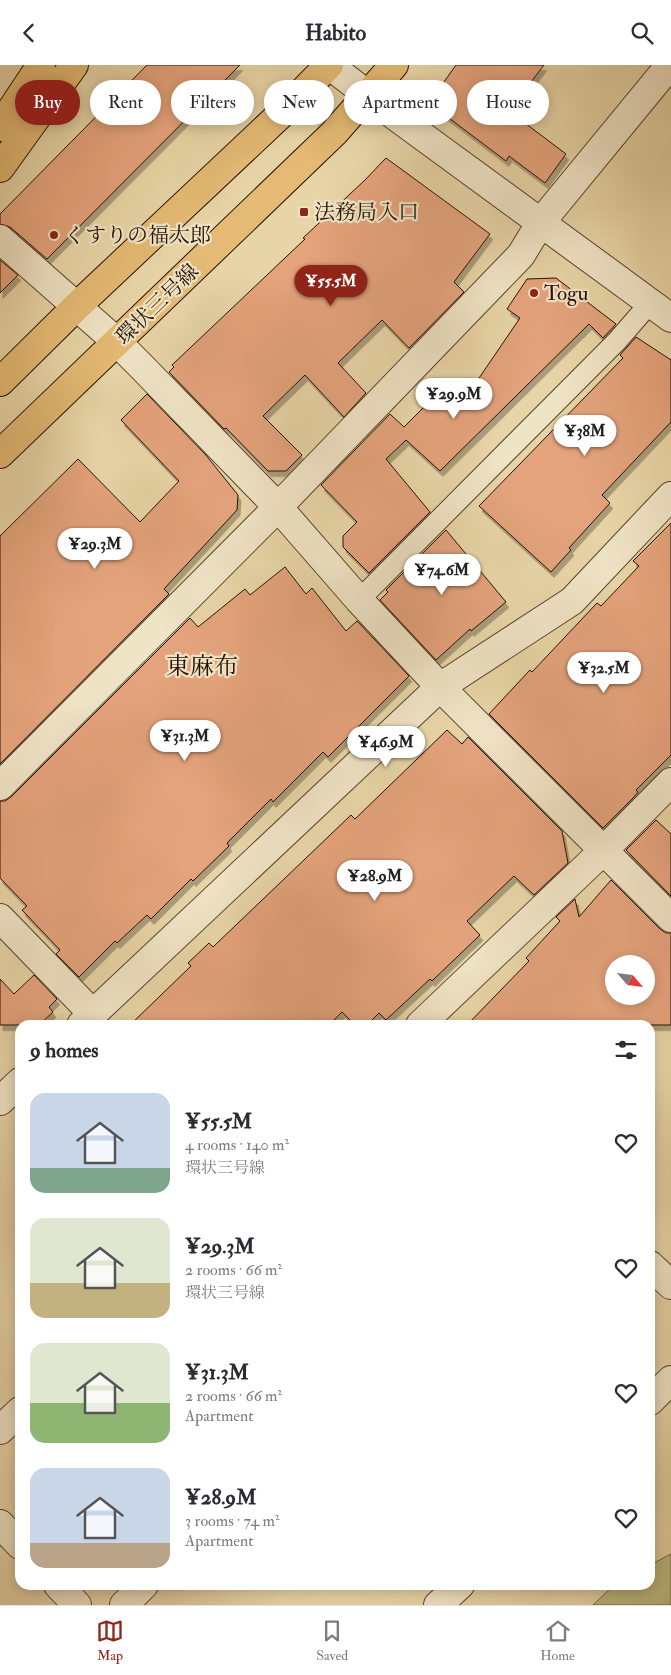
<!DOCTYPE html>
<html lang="en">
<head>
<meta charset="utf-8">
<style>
	:root { --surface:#fff; --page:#f2f2f3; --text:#2b2b33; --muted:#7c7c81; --line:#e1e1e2; --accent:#8f2418 }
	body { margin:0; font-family:"IM FELL Double Pica","Noto Serif JP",serif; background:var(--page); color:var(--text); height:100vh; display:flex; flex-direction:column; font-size:19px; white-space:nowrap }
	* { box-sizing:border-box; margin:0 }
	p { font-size:16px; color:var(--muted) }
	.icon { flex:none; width:28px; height:28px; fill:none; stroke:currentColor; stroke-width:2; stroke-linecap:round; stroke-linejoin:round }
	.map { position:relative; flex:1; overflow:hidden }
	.panel { position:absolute; left:15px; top:955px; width:640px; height:570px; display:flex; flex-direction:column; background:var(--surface); border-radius:15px; box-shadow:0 2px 12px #0003 }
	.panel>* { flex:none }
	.banner { position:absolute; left:15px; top:15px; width:641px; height:45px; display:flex; gap:10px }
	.needle { width:32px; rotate:118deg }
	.controls { position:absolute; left:605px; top:890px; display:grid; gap:10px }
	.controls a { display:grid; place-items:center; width:50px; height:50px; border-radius:50%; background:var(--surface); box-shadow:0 2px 12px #0003; font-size:25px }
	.price { position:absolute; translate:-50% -42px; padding:0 11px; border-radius:18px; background:#fff; color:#222; font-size:16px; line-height:32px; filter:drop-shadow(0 1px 2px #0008) }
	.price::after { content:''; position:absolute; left:50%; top:30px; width:15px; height:11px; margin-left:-8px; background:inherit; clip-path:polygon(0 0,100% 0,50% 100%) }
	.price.selected { background:var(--accent); color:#fff }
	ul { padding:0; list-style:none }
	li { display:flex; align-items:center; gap:15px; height:125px; padding:0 15px }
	li span { display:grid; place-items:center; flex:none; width:140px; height:100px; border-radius:15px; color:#555 }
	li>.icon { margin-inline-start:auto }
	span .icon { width:60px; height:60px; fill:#fffc; stroke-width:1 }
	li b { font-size:21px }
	h2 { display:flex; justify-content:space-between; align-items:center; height:60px; padding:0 15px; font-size:21px }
	.pill { padding:0 18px; border-radius:22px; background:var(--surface); box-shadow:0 2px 12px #0003; font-size:18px; line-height:45px }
	.pill.selected { background:var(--accent); color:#fff }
	header { display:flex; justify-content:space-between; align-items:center; height:65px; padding:0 15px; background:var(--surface); font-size:22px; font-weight:700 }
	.tabs { display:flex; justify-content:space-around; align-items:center; height:70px; border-top:1px solid var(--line); background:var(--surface); font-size:14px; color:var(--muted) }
	.tabs a { display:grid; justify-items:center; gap:2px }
	.tabs .selected { color:var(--accent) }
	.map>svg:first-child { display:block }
</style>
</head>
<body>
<header><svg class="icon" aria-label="back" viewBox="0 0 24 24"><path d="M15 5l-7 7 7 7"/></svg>Habito<svg class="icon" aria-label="search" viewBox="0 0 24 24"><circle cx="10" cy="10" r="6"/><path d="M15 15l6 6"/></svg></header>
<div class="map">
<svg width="671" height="1540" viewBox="0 0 671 1540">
	<defs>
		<filter id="shadow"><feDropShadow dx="3" dy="5.5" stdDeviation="0" flood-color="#0004"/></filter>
	</defs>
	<rect width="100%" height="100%" fill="#e8d5a7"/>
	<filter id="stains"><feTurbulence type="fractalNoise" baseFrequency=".004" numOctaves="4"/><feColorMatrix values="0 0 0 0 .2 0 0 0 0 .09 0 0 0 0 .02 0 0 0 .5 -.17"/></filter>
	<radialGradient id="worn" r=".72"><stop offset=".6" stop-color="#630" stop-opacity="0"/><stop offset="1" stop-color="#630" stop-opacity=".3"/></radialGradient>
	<path fill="#bebb82" stroke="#726642" d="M671,1489V1540H593L614,1520H650V1500Z"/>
	<path fill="#e4a37c" stroke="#261102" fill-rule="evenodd" filter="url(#shadow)" d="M147,0H240L47,194L10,162L0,159V149Z
		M456,0H544L509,46L566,89L545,118L509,91L506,96L429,38Z
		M386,93L490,169L454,217L464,227L409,283L382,255L338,298L366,328L344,352L305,310L263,351L302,390L286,406H268L226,363L224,364L169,307L174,302L172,300L305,174L303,173L365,115Z
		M0,195L18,210L0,228Z
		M556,213L616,259L603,273L589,259L440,406L406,375L386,394L430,447L369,508L343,482V471L357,457L321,420L390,349L404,362L443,323L460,341L520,253L507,244L527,214Z
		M636,272L671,295V357L602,430L610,438L569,483L571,485L551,507L479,441L623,293L620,290Z
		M147,329L205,389L238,430L237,445L164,524L169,529L0,699V471L78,394L140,457L179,416L121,355Z
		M671,458V690L636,725L638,727L633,733L603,763L489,649L530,605L532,607L597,538L601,541L639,501L633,496Z
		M446,465L506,537L471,566L470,564L436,595L380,535L388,527L386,525Z
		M285,502L306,529L312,523L346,566L357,556L409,611L328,692L323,687L273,737L271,734L227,778L229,781L193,816L191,814L151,854L147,850L117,878L115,876L79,912L56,889L60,885L22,845L27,841L0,813V736H5L11,732L190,553L198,562L245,524L250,530Z
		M447,665L462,679L468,672L562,766L568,798L534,830L514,811L467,856L480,870L432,916L430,914L386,955L379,948L367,960H355L342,947L329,960H130L191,901L188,898L209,878L213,882L351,750L355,754Z
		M656,755L671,769V831L626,785Z
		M611,815L660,864L666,868H671V960H467L529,896L526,893L560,856L556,852L575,834L579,852ZM614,899H646V931H614Z
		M34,910L57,934L49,942L53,947L39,960H0V914L14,929Z"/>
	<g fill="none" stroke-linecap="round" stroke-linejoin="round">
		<g stroke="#56422b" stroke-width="22">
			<path id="service" d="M359,535L617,276L650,238"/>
		</g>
		<g stroke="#56422b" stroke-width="30">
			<path id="minor" d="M0,174L117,277L142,302L278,442L359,535L440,622L671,853
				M0,721L278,442L521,190L541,157L670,0
				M0,853L93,949
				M420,960L603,786L671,717
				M650,1200L671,1220
				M0,1365L20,1346
				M0,1459L20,1480
				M58,1520L77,1540
				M124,1540L144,1520"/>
		</g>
		<g stroke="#56422b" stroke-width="30">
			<path id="tertiary" d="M329,0L395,51L671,253
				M81,960L440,622L572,536L671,431
				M0,1036L20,1017
				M650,1336L671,1315
				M438,1540L460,1520"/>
		</g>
		<g stroke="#261102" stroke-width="30">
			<path id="primary" d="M0,317L76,242L281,49L329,0
				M0,389L334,68L394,0"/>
		</g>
		<g stroke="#261102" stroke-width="30">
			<path id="motorway" d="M0,62L41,0
				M0,103L74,0"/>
		</g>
		<use href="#service" stroke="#f0e4c6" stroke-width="20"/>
		<use href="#minor" stroke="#f0e4c6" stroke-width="28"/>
		<use href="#tertiary" stroke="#f0e4c6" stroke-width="28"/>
		<use href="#primary" stroke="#e4ba74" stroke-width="28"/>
		<use href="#motorway" stroke="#e4ba74" stroke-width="28"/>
	</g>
	<g fill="#8f2418" stroke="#f0e4c6" stroke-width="2">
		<rect x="299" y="142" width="10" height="10" rx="2.5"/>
		<circle cx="54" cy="170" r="5"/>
		<circle cx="534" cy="228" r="5"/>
	</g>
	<g text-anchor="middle" stroke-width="4.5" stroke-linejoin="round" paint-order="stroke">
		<g font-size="21" fill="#261102" stroke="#f0e4c6" text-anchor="start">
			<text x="314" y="154">法務局入口</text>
			<text x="64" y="177">くすりの福太郎</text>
			<text x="544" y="235">Togu</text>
		</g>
		<g font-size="21" fill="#261102" stroke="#f0e4c6">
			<text transform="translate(157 239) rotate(-44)" y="7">環状三号線</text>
		</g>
		<g font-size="24" fill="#261102" stroke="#f0e4c6">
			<text x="202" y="609">東麻布</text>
		</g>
	</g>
	<rect width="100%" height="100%" filter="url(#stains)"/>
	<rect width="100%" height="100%" fill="url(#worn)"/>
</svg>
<div class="controls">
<a><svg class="needle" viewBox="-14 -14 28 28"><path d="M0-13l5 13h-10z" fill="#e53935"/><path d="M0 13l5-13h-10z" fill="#7c7c81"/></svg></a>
</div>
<b class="price selected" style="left:331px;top:242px">¥55.5M</b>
<b class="price" style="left:454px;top:355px">¥29.9M</b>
<b class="price" style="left:585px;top:392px">¥38M</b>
<b class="price" style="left:95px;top:505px">¥29.3M</b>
<b class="price" style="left:442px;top:531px">¥74.6M</b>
<b class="price" style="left:604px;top:629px">¥32.5M</b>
<b class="price" style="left:185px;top:697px">¥31.3M</b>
<b class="price" style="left:386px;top:703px">¥46.9M</b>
<b class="price" style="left:375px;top:837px">¥28.9M</b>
<div class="banner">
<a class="pill selected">Buy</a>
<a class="pill">Rent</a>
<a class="pill">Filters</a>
<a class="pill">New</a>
<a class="pill">Apartment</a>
<a class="pill">House</a>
</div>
<section class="panel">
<h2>9 homes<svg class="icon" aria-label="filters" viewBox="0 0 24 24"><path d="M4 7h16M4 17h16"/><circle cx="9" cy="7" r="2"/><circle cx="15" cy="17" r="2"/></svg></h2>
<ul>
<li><span style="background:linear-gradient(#c9d6e8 75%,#7fa58c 0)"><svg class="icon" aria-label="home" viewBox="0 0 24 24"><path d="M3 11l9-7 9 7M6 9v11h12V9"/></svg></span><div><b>¥55.5M</b><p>4 rooms · 140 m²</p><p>環状三号線</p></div><svg class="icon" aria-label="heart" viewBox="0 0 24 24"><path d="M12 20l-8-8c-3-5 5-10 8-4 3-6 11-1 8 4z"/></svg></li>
<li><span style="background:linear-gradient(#dfe7d0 65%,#c2b280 0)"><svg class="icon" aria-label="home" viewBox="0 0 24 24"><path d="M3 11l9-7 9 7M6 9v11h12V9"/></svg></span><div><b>¥29.3M</b><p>2 rooms · 66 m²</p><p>環状三号線</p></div><svg class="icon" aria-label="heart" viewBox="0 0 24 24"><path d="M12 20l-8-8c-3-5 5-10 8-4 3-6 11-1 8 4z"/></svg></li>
<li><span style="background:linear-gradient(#dfe7d0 60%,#8fb573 0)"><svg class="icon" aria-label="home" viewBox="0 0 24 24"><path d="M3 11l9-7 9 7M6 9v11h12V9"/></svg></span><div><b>¥31.3M</b><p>2 rooms · 66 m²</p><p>Apartment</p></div><svg class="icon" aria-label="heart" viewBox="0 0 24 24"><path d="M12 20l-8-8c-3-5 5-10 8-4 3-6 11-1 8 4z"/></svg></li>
<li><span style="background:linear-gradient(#c9d6e8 75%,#b9a48a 0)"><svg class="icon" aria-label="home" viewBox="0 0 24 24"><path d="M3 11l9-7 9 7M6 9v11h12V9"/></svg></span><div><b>¥28.9M</b><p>3 rooms · 74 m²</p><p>Apartment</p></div><svg class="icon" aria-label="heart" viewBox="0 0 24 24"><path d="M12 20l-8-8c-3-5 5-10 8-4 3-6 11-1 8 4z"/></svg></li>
</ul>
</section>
</div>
<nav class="tabs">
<a class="selected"><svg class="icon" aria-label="map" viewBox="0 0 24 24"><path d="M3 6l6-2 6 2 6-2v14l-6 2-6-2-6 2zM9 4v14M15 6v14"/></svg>Map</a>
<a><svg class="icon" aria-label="saved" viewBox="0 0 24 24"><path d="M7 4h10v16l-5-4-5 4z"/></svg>Saved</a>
<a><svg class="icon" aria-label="home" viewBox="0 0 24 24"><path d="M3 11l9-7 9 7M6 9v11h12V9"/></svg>Home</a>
</nav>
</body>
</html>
